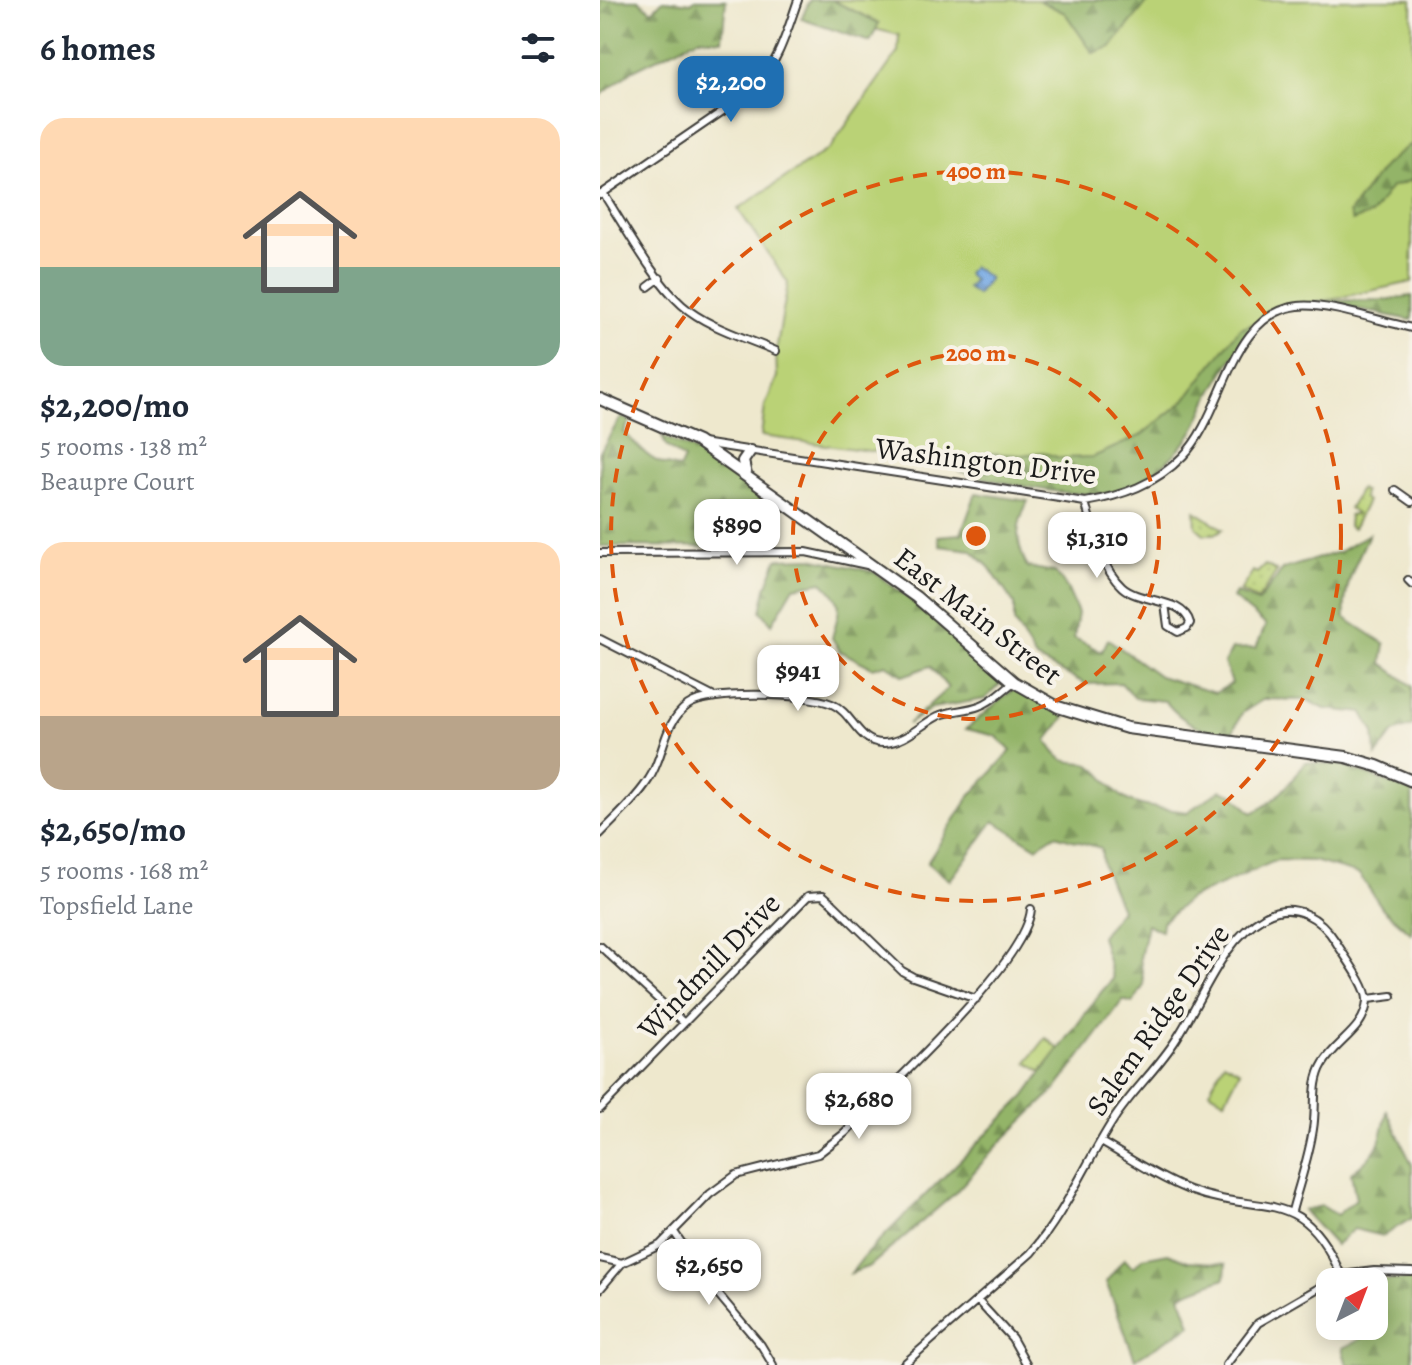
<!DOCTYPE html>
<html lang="en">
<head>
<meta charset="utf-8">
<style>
	:root { --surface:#fff; --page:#f6f6f7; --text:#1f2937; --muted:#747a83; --accent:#1f6fb2 }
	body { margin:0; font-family:Alegreya,serif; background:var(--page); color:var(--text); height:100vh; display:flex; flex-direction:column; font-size:30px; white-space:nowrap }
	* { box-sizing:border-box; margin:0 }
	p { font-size:26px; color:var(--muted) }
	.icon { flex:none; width:44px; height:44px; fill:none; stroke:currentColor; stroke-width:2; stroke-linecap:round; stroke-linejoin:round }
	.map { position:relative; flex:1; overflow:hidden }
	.panel { display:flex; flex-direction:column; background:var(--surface); width:600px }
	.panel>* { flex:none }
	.needle { width:52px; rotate:42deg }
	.buttons { position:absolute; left:716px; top:1268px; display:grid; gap:16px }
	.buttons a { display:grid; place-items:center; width:72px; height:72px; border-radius:16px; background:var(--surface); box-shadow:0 4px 20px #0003; font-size:40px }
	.price { position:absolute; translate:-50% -68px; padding:0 18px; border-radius:16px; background:#fff; color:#222; font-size:26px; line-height:52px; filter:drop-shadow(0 2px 4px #0008) }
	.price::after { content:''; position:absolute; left:50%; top:48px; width:24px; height:18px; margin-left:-12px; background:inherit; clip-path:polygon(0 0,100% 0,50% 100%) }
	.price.on { background:var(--accent); color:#fff }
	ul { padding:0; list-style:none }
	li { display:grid; align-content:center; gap:16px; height:424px; padding:0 40px }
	li span { display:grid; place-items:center; height:248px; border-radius:24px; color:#555 }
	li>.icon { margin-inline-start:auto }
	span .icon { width:144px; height:144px; fill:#fffc; stroke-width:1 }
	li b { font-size:34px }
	h2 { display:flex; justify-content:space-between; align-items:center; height:96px; padding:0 40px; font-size:34px }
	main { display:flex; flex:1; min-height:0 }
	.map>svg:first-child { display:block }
</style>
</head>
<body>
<main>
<section class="panel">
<h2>6 homes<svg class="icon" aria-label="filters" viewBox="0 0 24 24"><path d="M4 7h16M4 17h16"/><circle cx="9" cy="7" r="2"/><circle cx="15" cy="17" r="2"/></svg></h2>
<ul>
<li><span style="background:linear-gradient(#ffd9b3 60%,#7fa58c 0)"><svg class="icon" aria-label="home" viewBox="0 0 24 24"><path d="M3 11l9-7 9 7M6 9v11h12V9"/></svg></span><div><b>$2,200/mo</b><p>5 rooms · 138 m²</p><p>Beaupre Court</p></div></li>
<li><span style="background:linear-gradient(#ffd9b3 70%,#b9a48a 0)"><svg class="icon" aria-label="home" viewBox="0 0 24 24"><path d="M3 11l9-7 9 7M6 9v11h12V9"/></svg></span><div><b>$2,650/mo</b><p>5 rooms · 168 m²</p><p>Topsfield Lane</p></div></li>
</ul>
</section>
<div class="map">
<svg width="812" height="1365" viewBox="0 0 812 1365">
	<defs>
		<pattern id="forest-firs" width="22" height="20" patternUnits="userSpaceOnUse" patternTransform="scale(2)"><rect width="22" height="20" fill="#93b467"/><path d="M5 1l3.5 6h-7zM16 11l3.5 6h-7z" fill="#779254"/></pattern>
		<pattern id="park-dots" width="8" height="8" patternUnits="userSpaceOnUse" patternTransform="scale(2)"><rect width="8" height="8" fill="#bad276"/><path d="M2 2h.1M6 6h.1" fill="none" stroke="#9fb466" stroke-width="1.8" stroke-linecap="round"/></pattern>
		<pattern id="water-ripples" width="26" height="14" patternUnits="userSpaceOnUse" patternTransform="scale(2)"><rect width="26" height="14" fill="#78aae4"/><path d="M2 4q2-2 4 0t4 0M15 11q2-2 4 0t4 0" fill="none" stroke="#628ab8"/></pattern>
	</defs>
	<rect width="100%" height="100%" fill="#f7f3e8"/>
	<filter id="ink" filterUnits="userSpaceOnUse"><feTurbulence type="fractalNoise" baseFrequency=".0125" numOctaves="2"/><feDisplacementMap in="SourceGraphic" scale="16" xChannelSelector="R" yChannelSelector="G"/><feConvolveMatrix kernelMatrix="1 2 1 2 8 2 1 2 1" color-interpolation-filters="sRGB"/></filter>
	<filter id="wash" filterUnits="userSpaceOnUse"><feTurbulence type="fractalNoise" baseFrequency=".006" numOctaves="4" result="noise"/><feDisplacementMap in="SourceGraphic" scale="32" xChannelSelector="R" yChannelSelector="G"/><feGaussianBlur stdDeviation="1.8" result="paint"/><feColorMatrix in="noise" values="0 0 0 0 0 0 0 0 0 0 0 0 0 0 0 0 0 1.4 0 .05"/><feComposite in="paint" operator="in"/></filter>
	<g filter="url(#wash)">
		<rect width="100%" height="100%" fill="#eee8cd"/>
		<path fill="#bad276" stroke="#6b7749" stroke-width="2" d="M227,0H812V282L664,314L582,411L502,465L313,457L161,436L165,406L177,377L176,351L188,283L138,209L230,148L298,52L299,35L226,17Z
			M446,1038L459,1049L441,1072L427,1062Z
			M624,1062L640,1071L625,1100L609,1091Z"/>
		<path fill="url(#forest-firs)" stroke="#586842" stroke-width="2" d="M0,0H38L52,11L63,0L91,3L95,0H126L122,40L99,38L33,70L0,96V24L2,21Z
			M210,0H232L279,23L270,42L201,19Z
			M438,0H549L511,47L493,53L465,13Z
			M809,145H812V180L791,187L772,214L752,221L749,213L784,166Z
			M812,296V320L716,301L783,300Z
			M656,322C641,346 624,369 611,394C604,407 600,421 592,433C579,453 550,479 528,489C493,504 396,482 359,471V465L369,457L387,453L422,455L442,452L460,458L493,457L540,436L584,401L640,328Z
			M21,417L30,421L24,432C43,452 52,464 80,468L84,459L66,446L62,436L111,459L179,507L166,547L0,546V452Z
			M376,493L428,501C415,528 415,540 427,567L455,572L467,588L478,613L474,638L502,652L508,639L559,676L615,693L632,683L624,663L632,649L656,648L666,625L633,598L636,593L658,602L683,569L739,552L769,534C757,560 742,588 745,618L785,644L782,663L812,686V726L793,733L776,756L774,733L763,713L725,709L707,700L664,699L642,713L631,735C599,728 587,727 565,701L535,698L521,683L486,684L436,659L414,622V604L389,567L371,550L340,546L338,536L361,534Z
			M211,558L274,572L319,606L403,681L385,699L332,708L308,724L348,688L330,666L303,676L286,664L273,668L240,651L232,638C239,609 246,603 222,582L194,587L172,624L161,611L166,588L177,559Z
			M416,687L465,717L447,740C464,774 477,755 493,767C503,774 510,787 520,795C536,809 567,808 587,812L621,790L633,794L652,813C676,802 690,784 705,762L742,765L812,792V934L783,909L759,874L714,861L677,860L589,899L562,922L561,931L547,924L540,958L544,985L533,1003L523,1000L456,1089L401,1142L353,1195L270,1266L251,1273L266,1254L424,1097L502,991L513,979L501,936L521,909L503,866L501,848L455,835L436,847L394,821L350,880L327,863L370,796L411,751L396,736L366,729Z
			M787,1111L812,1165V1218L783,1236L754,1229L735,1245L703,1210L722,1206L737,1215L756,1199L751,1173C778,1154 781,1143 787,1111Z
			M568,1253L588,1261L626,1264L625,1278L580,1295L591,1325L535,1359L506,1282L524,1259L533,1267L543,1258Z
			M763,1280H812V1365H747L742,1348C784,1332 774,1320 774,1282H757Z"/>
		<path fill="url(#park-dots)" stroke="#6b7749" stroke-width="2" d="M760,489L764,492L763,498L767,501L753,529L748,526L749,516L756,514L749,509Z
			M595,511L623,529L615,534H604L596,527Z
			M665,565L677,571L658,600L640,591L653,571L657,573Z"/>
		<path fill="url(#water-ripples)" stroke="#4a6380" stroke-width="2" d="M372,266L389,278L377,295L367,288L374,280L367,274Z"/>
	</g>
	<g filter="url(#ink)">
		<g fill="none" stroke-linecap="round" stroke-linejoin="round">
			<g stroke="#3c3b37" stroke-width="10">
				<path id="street" d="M3,193C25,227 53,279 82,305C107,327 146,338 176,351
					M0,195L155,89C179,61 186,34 198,0
					M48,287L60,278
					M102,443L485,502C522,496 556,484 583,456C625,414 629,314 698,306C724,302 783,322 812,328
					M795,490L812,502
					M485,502C493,529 500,567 522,587C541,604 583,597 590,623L587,628L578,632L568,626L565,604
					M0,553L206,552L267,565
					M808,580L812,584
					M0,639L112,696
					M0,834C16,817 36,800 49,779C65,755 62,724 88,705C109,690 207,693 232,704C253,713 258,744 284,743C306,742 320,725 338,716C351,710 366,711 379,706C392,702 403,690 414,682
					M0,946L84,1023
					M768,999L792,996
					M0,1109L208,896L223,895L230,901L302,971L313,977L376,999
					M501,1142C529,1158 558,1178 589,1190C662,1217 701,1183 741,1275
					M74,1232L113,1288L161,1345L173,1365
					M0,1258L22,1263
					M0,1289L22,1263L60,1245L110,1194L136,1175L218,1154L245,1133C286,1089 427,963 431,909
					M378,1301L412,1338L427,1365
					M303,1365L431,1253C466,1212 485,1164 514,1119C533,1090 559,1067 577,1038C603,998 622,940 665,916C694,900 721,918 736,942C744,956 768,986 767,1001C765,1030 736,1041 723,1064C711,1084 717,1107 713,1129C709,1157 699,1184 692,1211
					M626,1365L658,1323L741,1275L774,1271L812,1272"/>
			</g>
			<g stroke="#3c3b37" stroke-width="14">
				<path id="primary" d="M0,399L98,442L316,597L414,682L458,707L527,728L746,757L777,766L812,781
					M146,475L143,461L150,451"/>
			</g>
			<use href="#street" stroke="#fff" stroke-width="6"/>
			<use href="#primary" stroke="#fff" stroke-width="10"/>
		</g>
	</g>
	<g fill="none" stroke="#de560d" stroke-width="4" stroke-dasharray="14 10">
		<circle cx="376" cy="536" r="183"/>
		<circle cx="376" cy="536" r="365"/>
	</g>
	<g text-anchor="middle" stroke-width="8" stroke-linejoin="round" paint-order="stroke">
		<g font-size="30" fill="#1c1c1c" stroke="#f7f3e8">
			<text transform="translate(386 461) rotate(7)" y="10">Washington Drive</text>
			<text transform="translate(378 616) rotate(38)" y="10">East Main Street</text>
			<text transform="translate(109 966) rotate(-46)" y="10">Windmill Drive</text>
			<text transform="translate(558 1020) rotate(-55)" y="10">Salem Ridge Drive</text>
		</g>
	</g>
	<circle cx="376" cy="536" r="12" fill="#de560d" stroke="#f7f3e8" stroke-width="4"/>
	<g font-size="24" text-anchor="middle" font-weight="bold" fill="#de560d" stroke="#f7f3e8" stroke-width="8" stroke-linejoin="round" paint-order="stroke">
		<text x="376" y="179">400 m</text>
		<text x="376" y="361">200 m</text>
	</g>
</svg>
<div class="buttons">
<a><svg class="needle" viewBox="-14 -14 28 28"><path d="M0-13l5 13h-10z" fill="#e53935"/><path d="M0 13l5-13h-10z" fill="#747a83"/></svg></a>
</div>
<b class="price on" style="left:131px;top:124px">$2,200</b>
<b class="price" style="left:137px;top:567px">$890</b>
<b class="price" style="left:497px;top:580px">$1,310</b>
<b class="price" style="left:198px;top:713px">$941</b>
<b class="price" style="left:259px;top:1141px">$2,680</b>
<b class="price" style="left:109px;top:1307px">$2,650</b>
</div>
</main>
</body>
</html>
